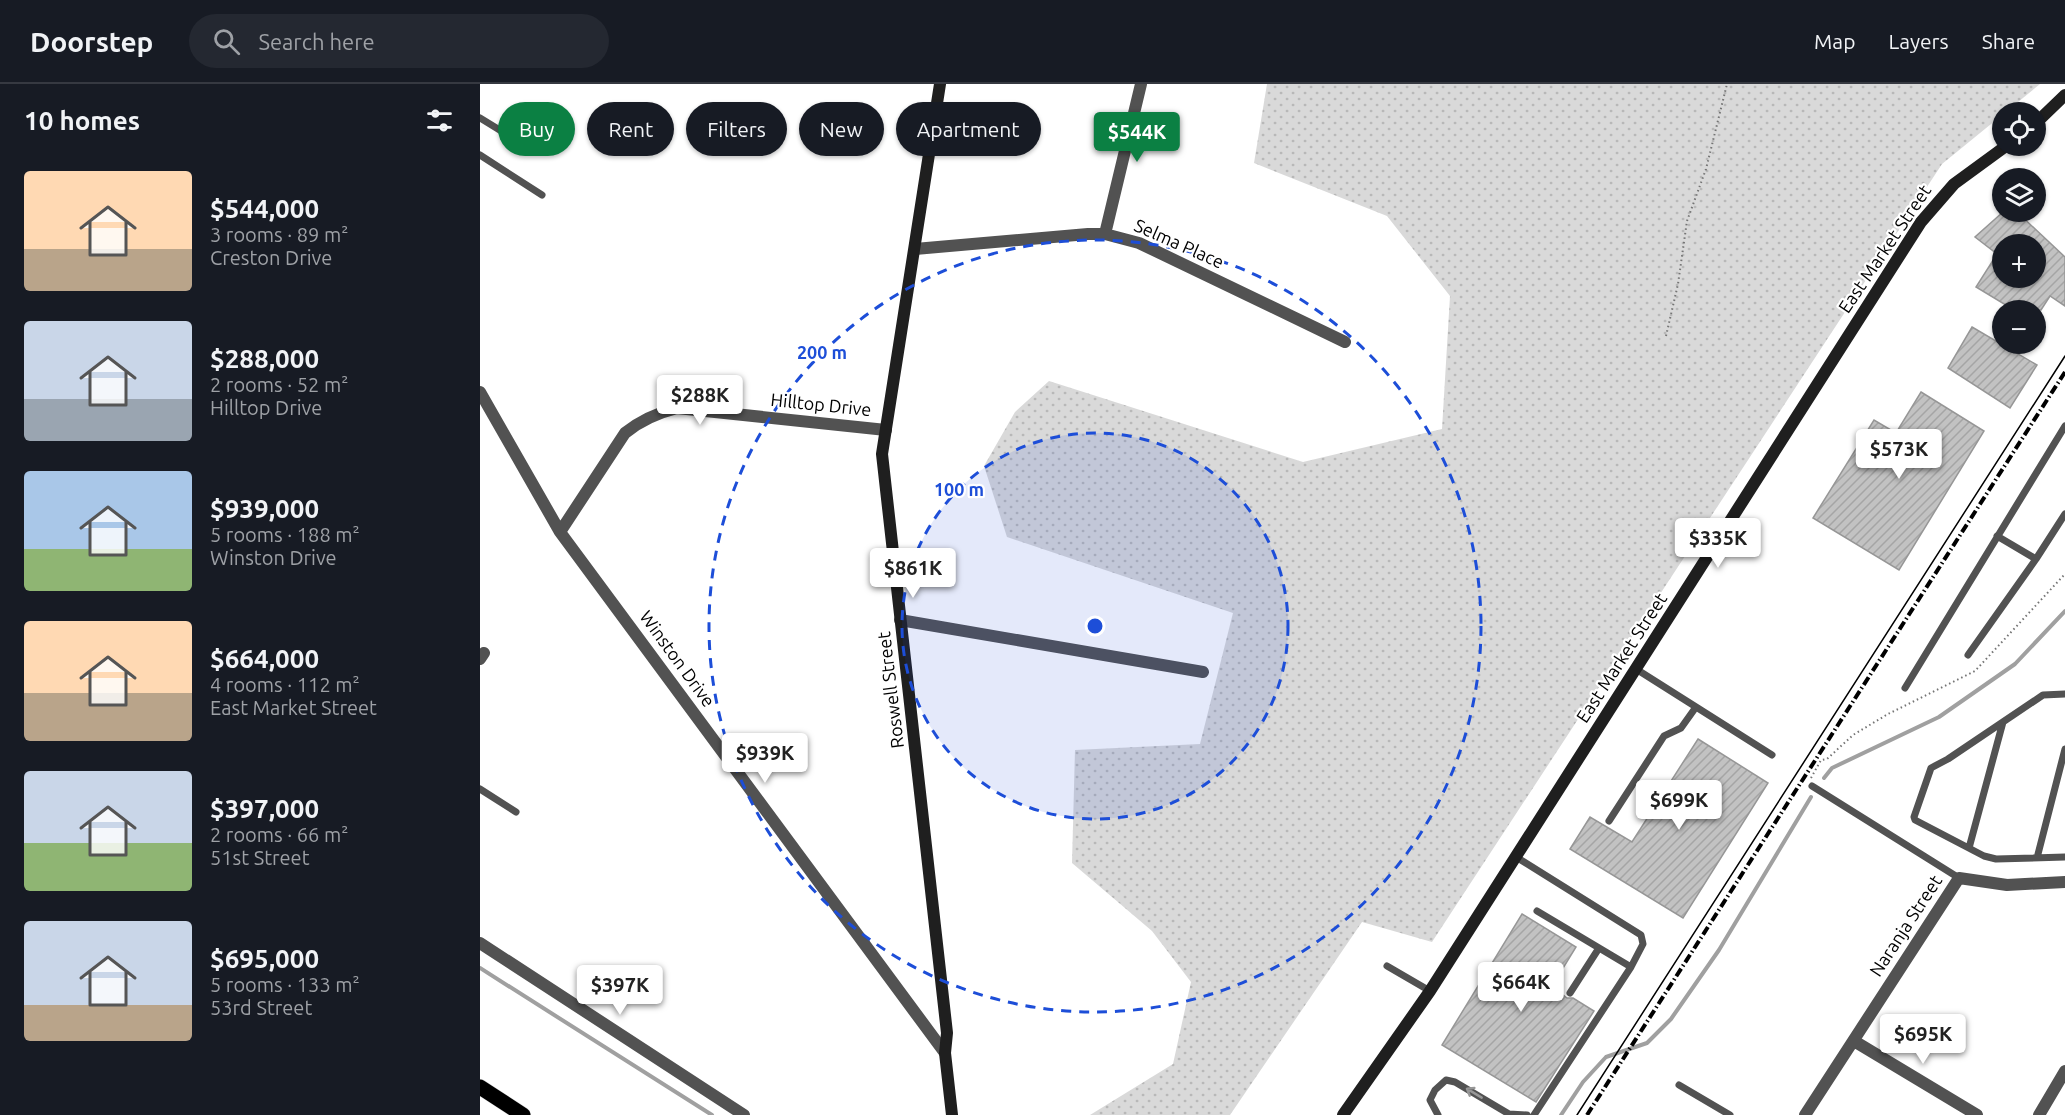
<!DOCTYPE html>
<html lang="en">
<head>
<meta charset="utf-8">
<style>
	:root { --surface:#171b24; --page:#242831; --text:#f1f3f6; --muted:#9ea1a6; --line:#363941; --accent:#0b8043 }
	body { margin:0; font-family:Ubuntu,sans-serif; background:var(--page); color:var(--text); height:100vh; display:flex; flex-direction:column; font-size:22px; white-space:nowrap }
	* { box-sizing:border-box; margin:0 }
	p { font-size:20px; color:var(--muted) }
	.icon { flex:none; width:33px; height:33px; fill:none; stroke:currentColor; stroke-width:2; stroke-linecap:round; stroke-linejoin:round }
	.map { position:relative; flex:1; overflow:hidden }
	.sheet { display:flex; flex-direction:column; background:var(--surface); width:480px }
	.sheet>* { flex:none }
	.guide { position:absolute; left:18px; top:18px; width:570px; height:54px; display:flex; gap:12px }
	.buttons { position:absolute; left:1512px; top:18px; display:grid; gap:12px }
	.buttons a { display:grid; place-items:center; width:54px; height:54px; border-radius:50%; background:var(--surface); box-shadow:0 2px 4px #0004; font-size:30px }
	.price { position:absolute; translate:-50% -51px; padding:0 14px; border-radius:6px; background:#fff; color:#222; font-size:20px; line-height:39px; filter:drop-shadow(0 2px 3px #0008) }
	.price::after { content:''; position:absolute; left:50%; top:36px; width:18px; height:14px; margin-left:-9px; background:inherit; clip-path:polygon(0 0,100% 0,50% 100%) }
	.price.on { background:var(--accent); color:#fff }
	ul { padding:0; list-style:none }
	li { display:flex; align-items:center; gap:18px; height:150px; padding:0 24px }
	li span { display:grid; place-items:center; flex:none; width:168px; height:120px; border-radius:6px; color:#555 }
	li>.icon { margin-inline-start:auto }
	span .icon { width:72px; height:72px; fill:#fffc; stroke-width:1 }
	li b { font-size:26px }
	h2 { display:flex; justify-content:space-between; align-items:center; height:72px; padding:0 24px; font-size:26px }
	.chip { padding:0 21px; border-radius:27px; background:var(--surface); box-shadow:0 2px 4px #0004; font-size:21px; line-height:54px }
	.chip.on { background:var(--accent); color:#fff }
	header { display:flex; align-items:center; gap:36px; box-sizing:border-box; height:84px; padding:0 30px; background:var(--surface); border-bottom:2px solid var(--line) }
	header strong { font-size:28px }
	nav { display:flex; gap:33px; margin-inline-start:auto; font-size:21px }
	.search { width:420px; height:54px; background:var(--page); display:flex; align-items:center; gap:15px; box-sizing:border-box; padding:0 21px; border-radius:33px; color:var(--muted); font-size:22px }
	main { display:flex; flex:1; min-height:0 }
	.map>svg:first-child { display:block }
</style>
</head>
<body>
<header>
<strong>Doorstep</strong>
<div class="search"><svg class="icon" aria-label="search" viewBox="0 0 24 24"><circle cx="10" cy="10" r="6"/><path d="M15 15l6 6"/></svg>Search here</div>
<nav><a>Map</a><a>Layers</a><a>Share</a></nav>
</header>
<main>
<section class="sheet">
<h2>10 homes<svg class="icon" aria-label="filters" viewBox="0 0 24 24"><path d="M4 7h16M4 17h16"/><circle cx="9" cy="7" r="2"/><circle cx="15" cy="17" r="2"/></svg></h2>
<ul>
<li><span style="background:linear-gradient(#ffd9b3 65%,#b9a48a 0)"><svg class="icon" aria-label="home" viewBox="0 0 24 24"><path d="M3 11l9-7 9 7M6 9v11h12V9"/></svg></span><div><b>$544,000</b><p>3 rooms · 89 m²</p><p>Creston Drive</p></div></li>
<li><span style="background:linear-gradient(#c9d6e8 65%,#9aa5b1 0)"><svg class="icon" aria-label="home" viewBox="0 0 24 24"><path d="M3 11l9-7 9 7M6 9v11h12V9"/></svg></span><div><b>$288,000</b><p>2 rooms · 52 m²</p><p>Hilltop Drive</p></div></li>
<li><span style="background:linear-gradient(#a9c7e8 65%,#8fb573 0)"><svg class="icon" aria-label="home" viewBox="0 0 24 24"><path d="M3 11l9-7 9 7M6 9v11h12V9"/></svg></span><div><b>$939,000</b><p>5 rooms · 188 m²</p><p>Winston Drive</p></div></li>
<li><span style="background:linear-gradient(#ffd9b3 60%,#b9a48a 0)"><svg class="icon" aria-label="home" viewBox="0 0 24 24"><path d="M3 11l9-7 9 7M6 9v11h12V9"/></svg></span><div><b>$664,000</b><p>4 rooms · 112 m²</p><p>East Market Street</p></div></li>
<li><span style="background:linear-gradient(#c9d6e8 60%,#8fb573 0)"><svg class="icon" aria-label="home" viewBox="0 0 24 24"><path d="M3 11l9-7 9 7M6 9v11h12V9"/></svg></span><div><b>$397,000</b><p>2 rooms · 66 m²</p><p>51st Street</p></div></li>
<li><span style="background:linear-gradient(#c9d6e8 70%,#b9a48a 0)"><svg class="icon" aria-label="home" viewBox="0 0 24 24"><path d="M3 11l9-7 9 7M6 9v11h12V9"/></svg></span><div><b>$695,000</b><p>5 rooms · 133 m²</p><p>53rd Street</p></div></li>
</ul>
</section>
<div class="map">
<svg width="1585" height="1031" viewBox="0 0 1585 1031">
	<defs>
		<pattern id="grass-dots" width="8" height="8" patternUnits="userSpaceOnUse" patternTransform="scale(1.5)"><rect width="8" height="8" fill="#d9d9d9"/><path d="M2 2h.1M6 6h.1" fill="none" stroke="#b8b8b8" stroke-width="1.8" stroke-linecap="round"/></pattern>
		<pattern id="building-hatch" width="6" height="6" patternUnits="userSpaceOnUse" patternTransform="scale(1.5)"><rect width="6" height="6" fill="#c2c2c2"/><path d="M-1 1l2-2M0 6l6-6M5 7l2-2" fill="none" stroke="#a5a5a5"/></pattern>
	</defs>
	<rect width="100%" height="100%" fill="#fff"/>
	<path fill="url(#grass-dots)" d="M787,0H1560L1462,80L952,858L882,838L750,1031H610L693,980L711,898L672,847L592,779L595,666L720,660L753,529L527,453L504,382L535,328L569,297L823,378L962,345L970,212L907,132L774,79Z"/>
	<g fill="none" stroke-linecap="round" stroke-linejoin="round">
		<path stroke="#a0a0a0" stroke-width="4" d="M1344,694L1352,684L1459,633L1535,580L1585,527
			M0,884L232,1031
			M1081,1031L1103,998L1126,973L1167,959L1191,935L1239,866L1331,713"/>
	</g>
	<path fill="url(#building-hatch)" stroke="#969696" stroke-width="1.5" fill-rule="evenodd" d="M1523,128H1537L1585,173V222L1570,212L1561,226H1534L1496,203L1517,170L1495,153ZM1522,160H1556V194H1522Z
		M1492,243L1557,281L1530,324L1468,284Z
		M1441,308L1504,347L1419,486L1333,434L1394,336L1416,349Z
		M1218,655L1288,699L1203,834L1090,765L1110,733L1152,758Z
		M1042,830L1096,863L1072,902L1087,914H1093L1114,927L1056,1018L962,961Z"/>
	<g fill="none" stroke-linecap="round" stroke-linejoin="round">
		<g stroke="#dbdbdb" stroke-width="16">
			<path id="primary" d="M0,1003L43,1031"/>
		</g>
		<path stroke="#747474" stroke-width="2" stroke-dasharray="1.5 3" stroke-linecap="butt" d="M1186,252L1198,200L1207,137L1226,85L1247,0
			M1331,694L1341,676L1347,675L1373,651L1408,630L1495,587L1585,490"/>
		<path stroke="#525252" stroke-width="7" d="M0,34L36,56
			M0,71L62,111
			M1556,475L1585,430
			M1488,571L1556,475L1517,452
			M1156,585L1292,671
			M1425,604L1585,342
			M1585,610L1563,611L1468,675L1451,684L1434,733L1435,736L1504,772L1516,775L1585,773
			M1332,702L1479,794
			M0,705L36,728
			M1129,737L1184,652L1201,644L1216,623
			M1489,764L1523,638
			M1036,773L1161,851L1163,860L1151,883L1054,1031
			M1557,774L1585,665
			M1057,827L1151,883
			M907,882L950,907
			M1090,909L1119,864
			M1199,1001L1250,1031
			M958,1031L950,1016L955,1006L966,996L975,998L1029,1030L1047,1031"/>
		<path stroke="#525252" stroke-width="12" d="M625,150L661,0
			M435,165L608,150H625L659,159L865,258
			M0,308L80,448L465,969
			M80,448L145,349C161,336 177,329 197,324L406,346
			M420,536L723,588
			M0,575L4,569
			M0,859L264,1031
			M1374,957L1497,1031
			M1325,1031L1479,794L1527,801L1585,798
			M1559,1031L1585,987"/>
		<path stroke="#1f1f1f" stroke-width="12" d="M460,0L402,370L467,949L465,969L472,1031
			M1556,39L1585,11
			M863,1031L950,907L1441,138L1474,100L1526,62"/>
		<use href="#primary" stroke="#000" stroke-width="15"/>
		<path stroke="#000" stroke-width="1.5" d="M1097,1031L1585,272"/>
		<path stroke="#000" stroke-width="4" stroke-dasharray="9 3 1.5 3" stroke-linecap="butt" d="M1107,1031L1585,288"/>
	</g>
	<defs><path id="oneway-shaft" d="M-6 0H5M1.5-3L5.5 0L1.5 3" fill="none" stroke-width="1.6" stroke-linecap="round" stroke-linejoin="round" transform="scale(1.5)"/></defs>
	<use stroke="#979797" href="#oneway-shaft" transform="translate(994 1009) rotate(-149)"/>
	<circle cx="615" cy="542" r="193" fill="#1d4ed8" fill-opacity=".12"/>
	<g fill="none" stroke="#1d4ed8" stroke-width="3" stroke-dasharray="10 8">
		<circle cx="615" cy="542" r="193"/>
		<circle cx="615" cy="542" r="386"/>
	</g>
	<g text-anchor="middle" stroke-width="4.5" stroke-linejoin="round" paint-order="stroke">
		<g font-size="18" fill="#000" stroke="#fff">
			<text transform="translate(699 160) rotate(24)" y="6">Selma Place</text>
			<text transform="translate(1405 165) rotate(-56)" y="6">East Market Street</text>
			<text transform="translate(341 321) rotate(6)" y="6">Hilltop Drive</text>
			<text transform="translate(1142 574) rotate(-57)" y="6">East Market Street</text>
			<text transform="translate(197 575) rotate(54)" y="6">Winston Drive</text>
			<text transform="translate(411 606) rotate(-97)" y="6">Roswell Street</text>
			<text transform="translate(1426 842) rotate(-57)" y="6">Naranja Street</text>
		</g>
	</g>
	<circle cx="615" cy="542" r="9" fill="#1d4ed8" stroke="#fff" stroke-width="3"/>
	<g font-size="18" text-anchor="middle" font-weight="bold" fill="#1d4ed8" stroke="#fff" stroke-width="4.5" stroke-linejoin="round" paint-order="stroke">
		<text x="342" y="275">200 m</text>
		<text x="479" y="412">100 m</text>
	</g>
</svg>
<div class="buttons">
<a><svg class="icon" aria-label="locate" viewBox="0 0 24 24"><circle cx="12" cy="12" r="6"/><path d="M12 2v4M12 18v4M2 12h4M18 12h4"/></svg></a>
<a><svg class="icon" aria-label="layers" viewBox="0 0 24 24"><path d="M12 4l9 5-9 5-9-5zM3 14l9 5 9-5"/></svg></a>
<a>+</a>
<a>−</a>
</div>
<b class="price on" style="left:657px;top:79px">$544K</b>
<b class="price" style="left:220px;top:342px">$288K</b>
<b class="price" style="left:1419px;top:396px">$573K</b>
<b class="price" style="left:1238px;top:485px">$335K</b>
<b class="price" style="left:433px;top:515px">$861K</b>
<b class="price" style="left:285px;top:700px">$939K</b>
<b class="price" style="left:1199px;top:747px">$699K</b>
<b class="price" style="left:1041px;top:929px">$664K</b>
<b class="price" style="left:140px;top:932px">$397K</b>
<b class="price" style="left:1443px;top:981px">$695K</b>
<div class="guide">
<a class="chip on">Buy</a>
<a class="chip">Rent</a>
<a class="chip">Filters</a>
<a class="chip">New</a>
<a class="chip">Apartment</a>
</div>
</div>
</main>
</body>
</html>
